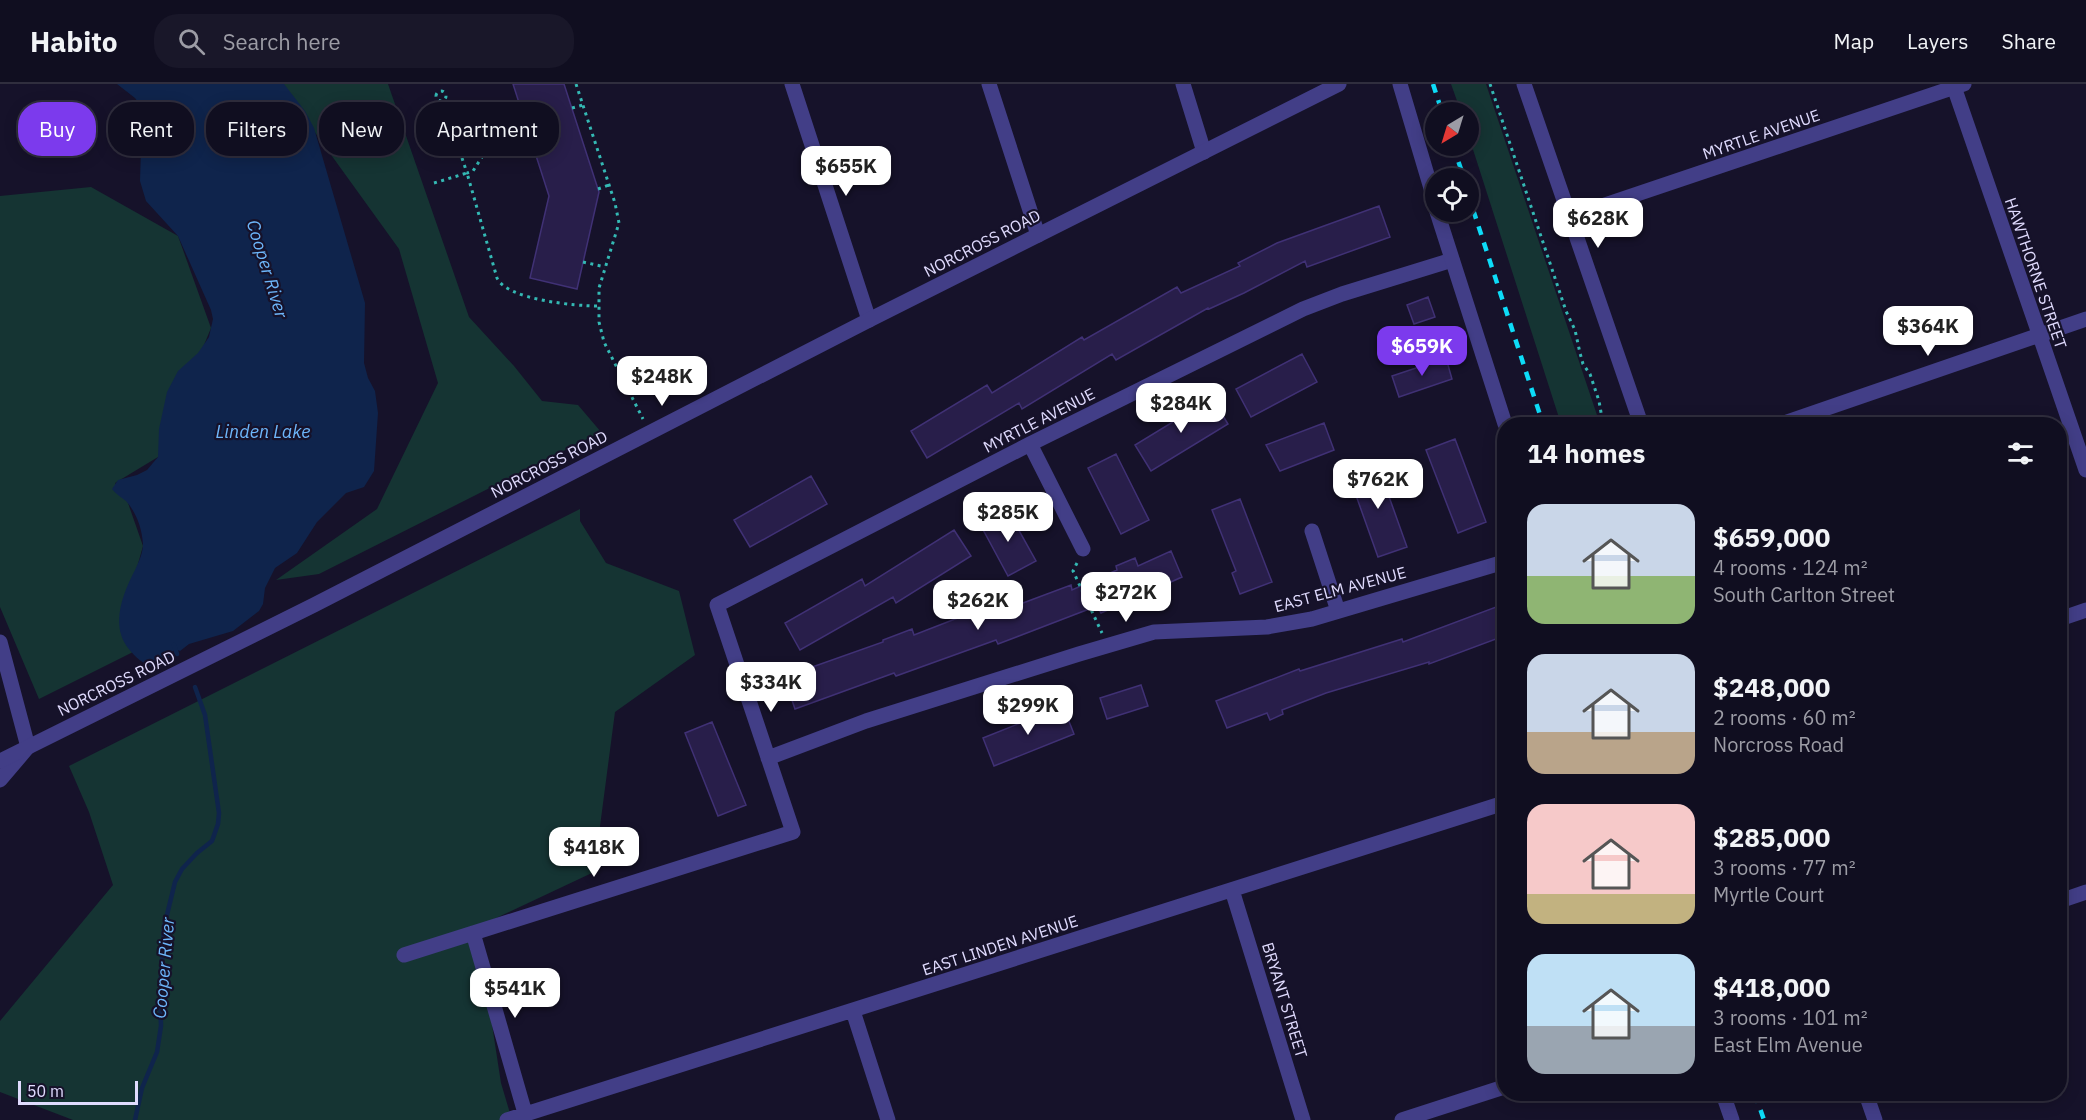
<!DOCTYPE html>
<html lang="en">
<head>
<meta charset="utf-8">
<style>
	:root { --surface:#100e20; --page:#191729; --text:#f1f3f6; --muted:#9c9ca5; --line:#302e3e; --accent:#7c3aed }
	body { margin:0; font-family:"IBM Plex Sans",sans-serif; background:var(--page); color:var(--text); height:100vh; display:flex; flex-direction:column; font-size:22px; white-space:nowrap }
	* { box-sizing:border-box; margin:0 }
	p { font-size:20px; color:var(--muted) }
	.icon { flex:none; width:33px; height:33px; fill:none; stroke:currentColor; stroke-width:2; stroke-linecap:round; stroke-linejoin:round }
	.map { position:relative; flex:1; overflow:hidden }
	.drawer { position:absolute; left:1497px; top:333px; width:570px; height:684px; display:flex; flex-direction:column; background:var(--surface); border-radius:24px; box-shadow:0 3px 15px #0003,0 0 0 2px var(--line) }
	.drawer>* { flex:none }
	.guide { position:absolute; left:18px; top:18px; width:570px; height:54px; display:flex; gap:12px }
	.needle { width:39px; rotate:218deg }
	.tools { position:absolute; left:1425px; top:18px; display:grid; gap:12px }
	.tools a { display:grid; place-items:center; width:54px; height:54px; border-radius:50%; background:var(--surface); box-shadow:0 3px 15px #0003,0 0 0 2px var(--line); font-size:30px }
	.scale { position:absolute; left:18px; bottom:15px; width:120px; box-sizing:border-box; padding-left:6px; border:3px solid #e0dbfe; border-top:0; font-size:16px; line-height:21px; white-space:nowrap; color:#e0dbfe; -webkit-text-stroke:4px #16122a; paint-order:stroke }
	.price { position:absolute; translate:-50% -51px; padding:0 14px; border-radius:12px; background:#fff; color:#222; font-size:20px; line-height:39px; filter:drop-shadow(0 2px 3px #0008) }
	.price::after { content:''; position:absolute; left:50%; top:36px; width:18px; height:14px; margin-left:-9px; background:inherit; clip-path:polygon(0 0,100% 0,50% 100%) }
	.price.selected { background:var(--accent); color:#fff }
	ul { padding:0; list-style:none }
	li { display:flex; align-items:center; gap:18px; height:150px; padding:0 30px }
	li span { display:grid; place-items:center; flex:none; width:168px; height:120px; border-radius:18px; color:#555 }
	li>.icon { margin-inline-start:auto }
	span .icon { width:72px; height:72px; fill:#fffc; stroke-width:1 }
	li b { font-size:26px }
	h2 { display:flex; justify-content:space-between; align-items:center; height:72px; padding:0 30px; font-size:26px }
	.tag { padding:0 21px; border-radius:24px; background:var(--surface); box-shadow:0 3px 15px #0003,0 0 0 2px var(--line); font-size:21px; line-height:54px }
	.tag.selected { background:var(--accent); color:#fff }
	header { display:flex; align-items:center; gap:36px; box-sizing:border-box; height:84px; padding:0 30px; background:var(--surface); border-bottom:2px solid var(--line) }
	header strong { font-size:28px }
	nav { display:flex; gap:33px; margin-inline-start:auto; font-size:21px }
	.search { width:420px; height:54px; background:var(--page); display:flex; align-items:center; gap:15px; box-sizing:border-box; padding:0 21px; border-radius:24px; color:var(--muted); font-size:22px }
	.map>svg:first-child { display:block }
</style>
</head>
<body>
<header>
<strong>Habito</strong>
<div class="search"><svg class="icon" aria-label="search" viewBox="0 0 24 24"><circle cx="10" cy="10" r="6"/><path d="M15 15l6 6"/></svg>Search here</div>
<nav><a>Map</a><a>Layers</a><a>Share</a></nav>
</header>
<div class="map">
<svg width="2086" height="1036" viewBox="0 0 2086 1036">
	<rect width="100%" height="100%" fill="#16122a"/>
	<path fill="#153433" d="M280,0H388L469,233L514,282L542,317L578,321L601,348L319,490L276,496L377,425L438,299L399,165Z
		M1451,0H1486L1600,340H1561L1469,53L1468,28H1461Z
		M91,103L178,152L211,244L158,373L115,399L128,419L143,462L120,544L139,565L39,615L0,523V112Z
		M580,425V437L606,479L679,507L695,571L615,628L594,788L477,843L501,999L512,1036H73L0,1008V937L113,801L89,728L69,682Z"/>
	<path fill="#0f244c" d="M117,0H284L305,27L314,44L365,219L364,279L368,294L375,307L378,329L374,387L364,403L346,409L317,438L297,469L275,484L265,504L263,520L259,527L233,547L189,560L180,567L175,565L172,568V571L154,583C144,581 135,573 128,564C110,541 123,509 135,486C139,477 143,469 143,460C142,444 136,428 126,417C121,413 116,410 112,405L118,396L137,391L147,386L158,373L159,345L167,308L178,287L198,269L209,253L213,235L211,226L178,152L146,117L140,97L141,65L145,45L144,31L141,22L135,14Z"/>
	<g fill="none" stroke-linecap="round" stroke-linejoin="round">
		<path stroke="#0f244c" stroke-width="4.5" d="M174,561L177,570
			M135,1036L142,1004L157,968L161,942L160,910L164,843L175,798L182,785L197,769L212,757L218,740L219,729L205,631L195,603"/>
	</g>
	<path fill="#281e4a" stroke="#403175" stroke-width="1.5" d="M513,0H564L598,105L599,108L577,205L530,194L549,112Z
		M1379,122L1390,153L1307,183L1305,177L1244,209L1209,225L1208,224L1116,276L1112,270L1022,325L1019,319L927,374L911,347L987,301L992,309L1082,253L1084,256L1177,203L1181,209L1240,182L1238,179L1277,159Z
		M1428,213L1435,233L1414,240L1407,221Z
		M1302,270L1317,298L1251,333L1236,305Z
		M1446,274L1452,295L1399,313L1392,292Z
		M1212,314L1228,340L1151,387L1135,361Z
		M1324,339L1334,366L1280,387L1266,361Z
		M1455,355L1486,438L1458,449L1426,366Z
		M1116,370L1149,436L1121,450L1088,384Z
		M1377,379L1407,463L1378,473L1348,389Z
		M811,392L827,420L750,463L734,436Z
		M1240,415L1272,498L1240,510L1232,489L1236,487L1212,426Z
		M1007,425L1036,477L1008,492L980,440Z
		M954,446L971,472L896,519L893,513L800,566L785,539L862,495L865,502Z
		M1171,467L1182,493L1101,529L1097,522L998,560L996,556L896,592L894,589L795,625L784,593L883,558V556L912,545L914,551L968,530L970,534L1002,522L1007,529L1023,519L1071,501L1072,506L1117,486L1116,482L1135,474L1138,482Z
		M1504,520V552L1429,580V578L1326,609L1282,626L1283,630L1270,636L1267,629L1227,644L1216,617L1299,585L1300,587L1402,555L1403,558Z
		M1141,601L1148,622L1107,635L1100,614Z
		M1063,622L1074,650L994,682L983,654Z
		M712,638L746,721L718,732L685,649Z"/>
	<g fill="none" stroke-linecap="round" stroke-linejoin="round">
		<path stroke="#34b9b4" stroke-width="3" stroke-dasharray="3 4.5" stroke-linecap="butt" d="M576,0L615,119L619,139L599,204V238L604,258L643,335
			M1490,0L1566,227L1575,246L1580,269L1583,280L1590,290L1599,317L1603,340
			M436 12a5 5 0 1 1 10 0a5 5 0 1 1-10 0Z
			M443,17L467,89L473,87L496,51L526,41
			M572,24L583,21
			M434,99L467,89L497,194C507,216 576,222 598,222
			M598,105L609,101
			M583,178L605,183
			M1077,479L1073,487L1102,549"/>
		<path stroke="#423e87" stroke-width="15" d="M792,0L869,236
			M989,0L1038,151
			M1183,0L1204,68
			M1953,0L2086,386
			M1569,133L1964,0
			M1781,340L2086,235
			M1030,360L1083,465
			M1312,447L1338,527
			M0,558L28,663L0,696
			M768,674L866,637L1079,570L1154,548L1267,543L1312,535L1504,478
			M1232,806L1303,1036
			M2060,817L2086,808
			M473,849L527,1036
			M404,871L793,748L717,521L1030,360L1303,225L1342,210L1452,176
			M853,927L888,1036
			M1723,1010L1732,1036
			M507,1036L1504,719
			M1402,1036L1504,1003"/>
		<path stroke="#423e87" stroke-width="15" d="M1400,0L1436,121
			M1524,0L1641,340
			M1437,128L1505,340
			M2060,535L2086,526
			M0,677L314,521L869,236L1339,0
			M1866,1010L1875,1036"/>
		<path stroke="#0ddcf8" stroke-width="4.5" stroke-dasharray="9 8" stroke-linecap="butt" d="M1433,0L1442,28
			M1453,62L1464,94
			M1468,110L1543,340
			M1755,1010L1764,1036"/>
	</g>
	<g text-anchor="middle" stroke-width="4.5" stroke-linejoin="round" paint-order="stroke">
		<g font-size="16" fill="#e0dbfe" stroke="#16122a">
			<text transform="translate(1761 50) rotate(-19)" y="6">MYRTLE AVENUE</text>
			<text transform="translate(982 159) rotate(-27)" y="6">NORCROSS ROAD</text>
			<text transform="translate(2036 189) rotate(71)" y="6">HAWTHORNE STREET</text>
			<text transform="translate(1039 336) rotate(-27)" y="6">MYRTLE AVENUE</text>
			<text transform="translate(549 380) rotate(-27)" y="6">NORCROSS ROAD</text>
			<text transform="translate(1340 505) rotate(-15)" y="6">EAST ELM AVENUE</text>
			<text transform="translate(116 599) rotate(-26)" y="6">NORCROSS ROAD</text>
			<text transform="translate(1000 861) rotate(-18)" y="6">EAST LINDEN AVENUE</text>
			<text transform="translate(1285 916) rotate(73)" y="6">BRYANT STREET</text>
		</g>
		<g font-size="18" font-style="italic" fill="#6db6fb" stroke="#16122a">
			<text transform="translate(267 185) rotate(73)" y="6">Cooper River</text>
			<text x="263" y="354">Linden Lake</text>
			<text transform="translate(164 884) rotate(-85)" y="6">Cooper River</text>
		</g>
	</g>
</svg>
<div class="tools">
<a><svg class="needle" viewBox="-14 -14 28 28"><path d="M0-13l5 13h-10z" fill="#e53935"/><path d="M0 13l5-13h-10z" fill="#9c9ca5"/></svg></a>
<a><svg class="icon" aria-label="locate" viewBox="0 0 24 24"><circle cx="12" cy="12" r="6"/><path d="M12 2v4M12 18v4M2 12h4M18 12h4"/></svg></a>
</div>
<div class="scale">50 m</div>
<b class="price" style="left:846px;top:113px">$655K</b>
<b class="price" style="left:1598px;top:165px">$628K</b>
<b class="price" style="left:1928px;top:273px">$364K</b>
<b class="price selected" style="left:1422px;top:293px">$659K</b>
<b class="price" style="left:662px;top:323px">$248K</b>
<b class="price" style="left:1181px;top:350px">$284K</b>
<b class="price" style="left:1378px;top:426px">$762K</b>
<b class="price" style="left:1008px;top:459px">$285K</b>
<b class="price" style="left:1126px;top:539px">$272K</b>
<b class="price" style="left:978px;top:547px">$262K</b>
<b class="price" style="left:771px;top:629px">$334K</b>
<b class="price" style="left:1028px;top:652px">$299K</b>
<b class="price" style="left:594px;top:794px">$418K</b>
<b class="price" style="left:515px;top:935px">$541K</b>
<div class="guide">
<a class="tag selected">Buy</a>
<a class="tag">Rent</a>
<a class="tag">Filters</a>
<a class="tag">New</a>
<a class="tag">Apartment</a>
</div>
<section class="drawer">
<h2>14 homes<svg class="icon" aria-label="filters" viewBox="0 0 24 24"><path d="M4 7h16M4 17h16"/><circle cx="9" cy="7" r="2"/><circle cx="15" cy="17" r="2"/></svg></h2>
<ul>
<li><span style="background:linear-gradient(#c9d6e8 60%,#8fb573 0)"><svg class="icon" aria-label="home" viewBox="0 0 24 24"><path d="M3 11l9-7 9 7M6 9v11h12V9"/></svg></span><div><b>$659,000</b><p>4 rooms · 124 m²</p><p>South Carlton Street</p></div></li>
<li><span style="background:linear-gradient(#c9d6e8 65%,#b9a48a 0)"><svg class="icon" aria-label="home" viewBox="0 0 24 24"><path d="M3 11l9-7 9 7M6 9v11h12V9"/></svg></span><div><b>$248,000</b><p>2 rooms · 60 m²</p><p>Norcross Road</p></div></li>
<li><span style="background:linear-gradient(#f6c9c9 75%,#c2b280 0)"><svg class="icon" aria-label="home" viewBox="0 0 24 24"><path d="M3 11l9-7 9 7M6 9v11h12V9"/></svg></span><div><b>$285,000</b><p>3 rooms · 77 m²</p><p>Myrtle Court</p></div></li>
<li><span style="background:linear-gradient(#bfe0f5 60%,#9aa5b1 0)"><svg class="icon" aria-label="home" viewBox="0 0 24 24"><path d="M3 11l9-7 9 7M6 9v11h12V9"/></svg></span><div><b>$418,000</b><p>3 rooms · 101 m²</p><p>East Elm Avenue</p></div></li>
</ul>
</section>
</div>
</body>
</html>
